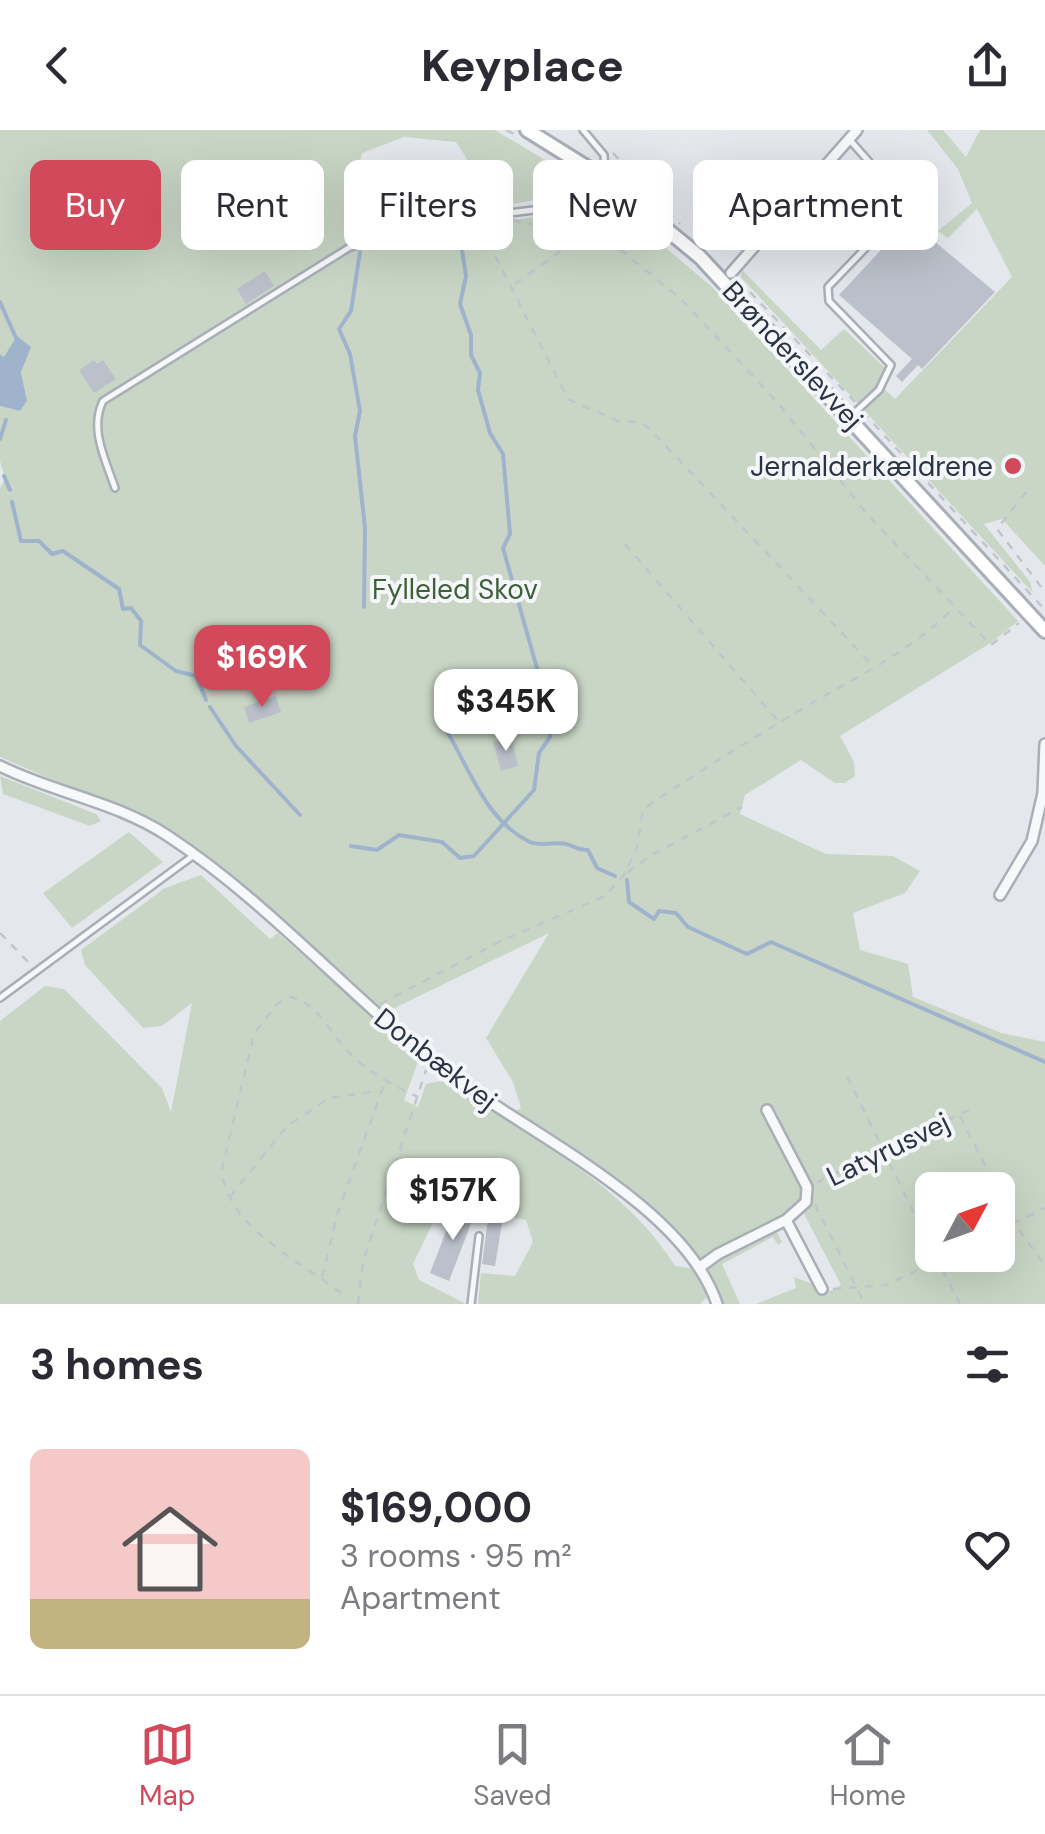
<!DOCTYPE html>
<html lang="en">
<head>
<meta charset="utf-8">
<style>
	:root { --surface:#fff; --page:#f2f2f3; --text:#2b2b33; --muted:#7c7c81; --line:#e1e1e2; --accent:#d1495b }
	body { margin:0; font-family:"DM Sans",sans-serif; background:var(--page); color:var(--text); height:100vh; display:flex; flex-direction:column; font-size:38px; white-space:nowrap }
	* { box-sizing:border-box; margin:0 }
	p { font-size:32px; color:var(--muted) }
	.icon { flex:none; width:55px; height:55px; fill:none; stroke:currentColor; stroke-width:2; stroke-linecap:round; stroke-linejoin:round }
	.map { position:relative; height:1174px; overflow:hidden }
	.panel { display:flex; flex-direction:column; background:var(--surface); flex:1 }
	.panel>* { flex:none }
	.banner { position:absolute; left:30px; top:30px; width:985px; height:90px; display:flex; gap:20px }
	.needle { width:65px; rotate:49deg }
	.tools { position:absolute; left:915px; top:1042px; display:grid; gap:20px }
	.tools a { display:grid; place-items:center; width:100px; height:100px; border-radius:15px; background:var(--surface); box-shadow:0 10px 40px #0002; font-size:50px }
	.price { position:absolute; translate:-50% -85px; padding:0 22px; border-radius:20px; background:#fff; color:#222; font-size:32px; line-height:65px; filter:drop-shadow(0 2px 5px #0008) }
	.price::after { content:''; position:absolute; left:50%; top:60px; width:30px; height:22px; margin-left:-15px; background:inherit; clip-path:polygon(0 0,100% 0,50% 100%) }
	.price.selected { background:var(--accent); color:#fff }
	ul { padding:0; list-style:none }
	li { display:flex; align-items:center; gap:30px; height:250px; padding:0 30px }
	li+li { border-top:2px solid var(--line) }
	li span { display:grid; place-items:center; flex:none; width:280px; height:200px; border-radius:15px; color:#555 }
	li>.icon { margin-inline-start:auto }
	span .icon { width:120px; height:120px; fill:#fffc; stroke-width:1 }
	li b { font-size:42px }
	h2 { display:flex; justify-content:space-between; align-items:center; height:120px; padding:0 30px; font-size:42px }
	.chip { padding:0 35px; border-radius:15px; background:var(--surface); box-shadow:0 10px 40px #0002; font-size:35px; line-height:90px }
	.chip.selected { background:var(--accent); color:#fff }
	header { display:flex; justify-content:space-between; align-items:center; height:130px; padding:0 30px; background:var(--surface); font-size:45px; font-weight:700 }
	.tab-bar { display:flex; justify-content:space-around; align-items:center; height:140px; border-top:2px solid var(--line); background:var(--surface); font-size:28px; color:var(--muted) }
	.tab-bar a { display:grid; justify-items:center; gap:5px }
	.tab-bar .selected { color:var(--accent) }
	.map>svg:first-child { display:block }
</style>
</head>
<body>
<header><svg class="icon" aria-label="back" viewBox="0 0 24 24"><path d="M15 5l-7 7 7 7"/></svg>Keyplace<svg class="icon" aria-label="share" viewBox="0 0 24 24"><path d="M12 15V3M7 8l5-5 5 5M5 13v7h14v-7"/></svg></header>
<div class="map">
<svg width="1045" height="1174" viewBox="0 0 1045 1174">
	<rect width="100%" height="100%" fill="#e4e7ec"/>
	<path fill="#c9d6c5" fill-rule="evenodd" d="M0,0H495L587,55L585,61L496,77C477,58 472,33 456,12L404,7L362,23L356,51L385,111L553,84L600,85L611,78L620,79L712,157L1018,491L992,512L840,606L854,632L855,646L845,653H835L801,630L745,665L740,684L826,724L893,726L920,741L905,763L853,783L860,820L908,834L913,867L1001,903L1045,912V1174H756L796,1158L794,1147L830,1161L841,1155L802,1080L773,1094L782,1112L778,1115L773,1107L722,1134L740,1174H723C687,1083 592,1033 514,982L521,978L513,952L486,908L549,803L384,883L236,749L175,703L0,627V358L5,349L0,331V276L20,281L27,271L21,242L26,225L14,213L4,227L0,224ZM932,1060H998V1125H932Z
		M927,0H943L966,27L980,0H1045V436L1002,389L984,394L1030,452L1033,463L741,147L742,140L821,220L844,199L884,237L881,256L895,269L1012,147L977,79L948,108L938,101L972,73L958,39Z
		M0,646L96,684L101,691L90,696L3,664Z
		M129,702L163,732L72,798L43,763Z
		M201,745L270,809L278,803L419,929L404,970L418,977L426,954L444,950C524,1004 623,1052 675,1136L697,1139L713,1161L700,1174H478L481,1143L515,1146L533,1112L526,1090L485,1083L478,1073L447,1063L413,1134L419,1150L466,1174H0V891L45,856L64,859L162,958L171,982L192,873L162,896L143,898L85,835L81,820L165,758Z"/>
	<path fill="#9fb4cc" d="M17,206L31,217L21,242L27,271L20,281L0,276V224L4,227Z"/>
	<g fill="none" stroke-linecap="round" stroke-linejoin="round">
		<path stroke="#9fb4cc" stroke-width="4" d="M360,122L351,181L339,199L350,224L360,281L355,306L365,398L364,477
			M0,172L16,208
			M0,309L6,290
			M4,346L10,360
			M12,372L21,411H39L52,424L63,421L119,459L123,479L131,478L141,491L140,515L176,541L196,546L206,570
			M210,577L236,616L300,685
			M445,598C470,639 485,690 530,712C540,717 557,711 566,714C575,716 578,721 588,720L597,738L615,746
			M351,716L377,720L399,705L442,712L460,728L474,726L534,660L539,623L550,607L551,588L503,418L510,404L503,324L490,303L478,260L480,243L471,225V205L460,174L466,146L460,107
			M627,750L629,772L654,789L659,781L676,783L688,797L747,824L771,812L1045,932"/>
	</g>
	<path fill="#bbc0ca" d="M433,40L440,71L464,65L467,80L430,88L419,43Z
		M909,90L995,162L922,239L918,235L902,252L896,246L912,229L839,165Z
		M265,141L274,156L246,174L237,159Z
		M94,230L97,234L103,230L116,249L94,263L79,240Z
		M276,566L281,582L249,593L244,577Z
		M511,607L518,636L501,641L493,612Z
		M457,1073L475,1083L449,1151L430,1143Z
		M488,1090L502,1093L495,1136L482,1134Z"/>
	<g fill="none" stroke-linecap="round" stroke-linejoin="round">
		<g stroke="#a9aeb7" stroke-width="10">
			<path id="lane" d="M583,0L604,25L605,45
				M849,9L907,75L828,157L829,171L891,235L879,260L851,286
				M115,358C106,331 89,299 103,271L350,117L501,84L550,78L598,81L620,67
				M0,868L194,725
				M471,1174L479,1106"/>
		</g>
		<g stroke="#a9aeb7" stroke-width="14">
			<path id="street" d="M731,143L857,0
				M0,636C54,663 117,672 168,706C262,768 340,855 427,927C510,996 682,1069 717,1174
				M1000,765L1032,711L1043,663L1045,614
				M767,980L807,1057L806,1072L786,1090
				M700,1137L718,1124L786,1090L822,1159"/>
		</g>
		<g stroke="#a9aeb7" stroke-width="18">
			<path id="secondary" d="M527,0L604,48L700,127L1045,501"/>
		</g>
		<path stroke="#c2c5cb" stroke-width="2.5" stroke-dasharray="8 8" stroke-linecap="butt" d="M506,0L518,6
			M613,23L680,94
			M513,90L611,112L681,169L778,273L867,384L991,515L1019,493
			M481,98L568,269L618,291L640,292L649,298L873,536
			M515,154L582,106
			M750,162L855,272
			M863,282L1045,480
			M1026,362L997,399L1045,462
			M625,414L778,591
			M627,743L650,726L742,677
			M0,803L32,836
			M380,874L503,810L605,766L624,745L637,718L643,679C698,642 755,607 812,573C860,545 914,519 952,479
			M847,946L932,1120
			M960,986L1014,1093L1045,1136
			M817,1052L969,980
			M230,1067L286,997L329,968L377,961
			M815,1075L865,1174
			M998,1101L1045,1078
			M935,1125L960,1174
			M322,1147L337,1085L385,952
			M833,1159L886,1155L948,1125
			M341,1163C300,1131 225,1096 222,1039L254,904L277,874L290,867C318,873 327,899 346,919C364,940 392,955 418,967
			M358,1174L363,1132L426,940"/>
		<use href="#lane" stroke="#f7f8fa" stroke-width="5"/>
		<use href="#street" stroke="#f7f8fa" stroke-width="9"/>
		<use href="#secondary" stroke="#fff" stroke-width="12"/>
	</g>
	<circle fill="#d1495b" stroke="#f4f6f9" stroke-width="4" cx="1013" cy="336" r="10"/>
	<g text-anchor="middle" stroke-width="8" stroke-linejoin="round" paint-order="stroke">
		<g font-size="28" fill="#2b3445" stroke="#f4f6f9">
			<text transform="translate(793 225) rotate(47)" y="10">Brønderslevvej</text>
			<text transform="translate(436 929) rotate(38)" y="10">Donbækvej</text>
			<text transform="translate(888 1019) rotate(-26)" y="10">Latyrusvej</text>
		</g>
		<g font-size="28" fill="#2b3445" stroke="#f4f6f9" text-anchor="end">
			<text x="993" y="346">Jernalderkældrene</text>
		</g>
		<g font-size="28" fill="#3f6138" stroke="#f4f6f9">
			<text x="455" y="469">Fylleled Skov</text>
		</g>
	</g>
</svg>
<div class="tools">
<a><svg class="needle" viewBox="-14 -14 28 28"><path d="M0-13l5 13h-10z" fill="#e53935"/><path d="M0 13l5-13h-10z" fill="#7c7c81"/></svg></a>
</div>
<b class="price selected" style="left:262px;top:580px">$169K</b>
<b class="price" style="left:506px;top:624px">$345K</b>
<b class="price" style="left:453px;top:1113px">$157K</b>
<div class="banner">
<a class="chip selected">Buy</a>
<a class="chip">Rent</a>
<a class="chip">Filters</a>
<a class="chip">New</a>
<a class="chip">Apartment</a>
</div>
</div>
<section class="panel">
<h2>3 homes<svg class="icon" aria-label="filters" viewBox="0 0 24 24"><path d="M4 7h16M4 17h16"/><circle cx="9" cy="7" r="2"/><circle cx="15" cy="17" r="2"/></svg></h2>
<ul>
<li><span style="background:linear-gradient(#f6c9c9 75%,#c2b280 0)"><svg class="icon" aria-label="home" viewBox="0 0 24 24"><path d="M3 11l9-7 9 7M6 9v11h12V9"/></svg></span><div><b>$169,000</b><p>3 rooms · 95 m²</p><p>Apartment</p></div><svg class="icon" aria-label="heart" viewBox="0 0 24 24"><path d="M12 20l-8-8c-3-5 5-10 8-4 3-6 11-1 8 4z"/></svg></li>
</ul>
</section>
<nav class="tab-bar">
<a class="selected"><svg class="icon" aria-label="map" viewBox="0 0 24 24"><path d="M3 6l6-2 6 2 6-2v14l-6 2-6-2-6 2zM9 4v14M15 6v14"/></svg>Map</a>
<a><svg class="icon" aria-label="saved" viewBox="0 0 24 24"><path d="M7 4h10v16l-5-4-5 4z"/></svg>Saved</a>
<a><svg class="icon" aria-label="home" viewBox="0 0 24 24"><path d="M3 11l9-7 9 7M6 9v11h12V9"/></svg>Home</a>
</nav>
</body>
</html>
